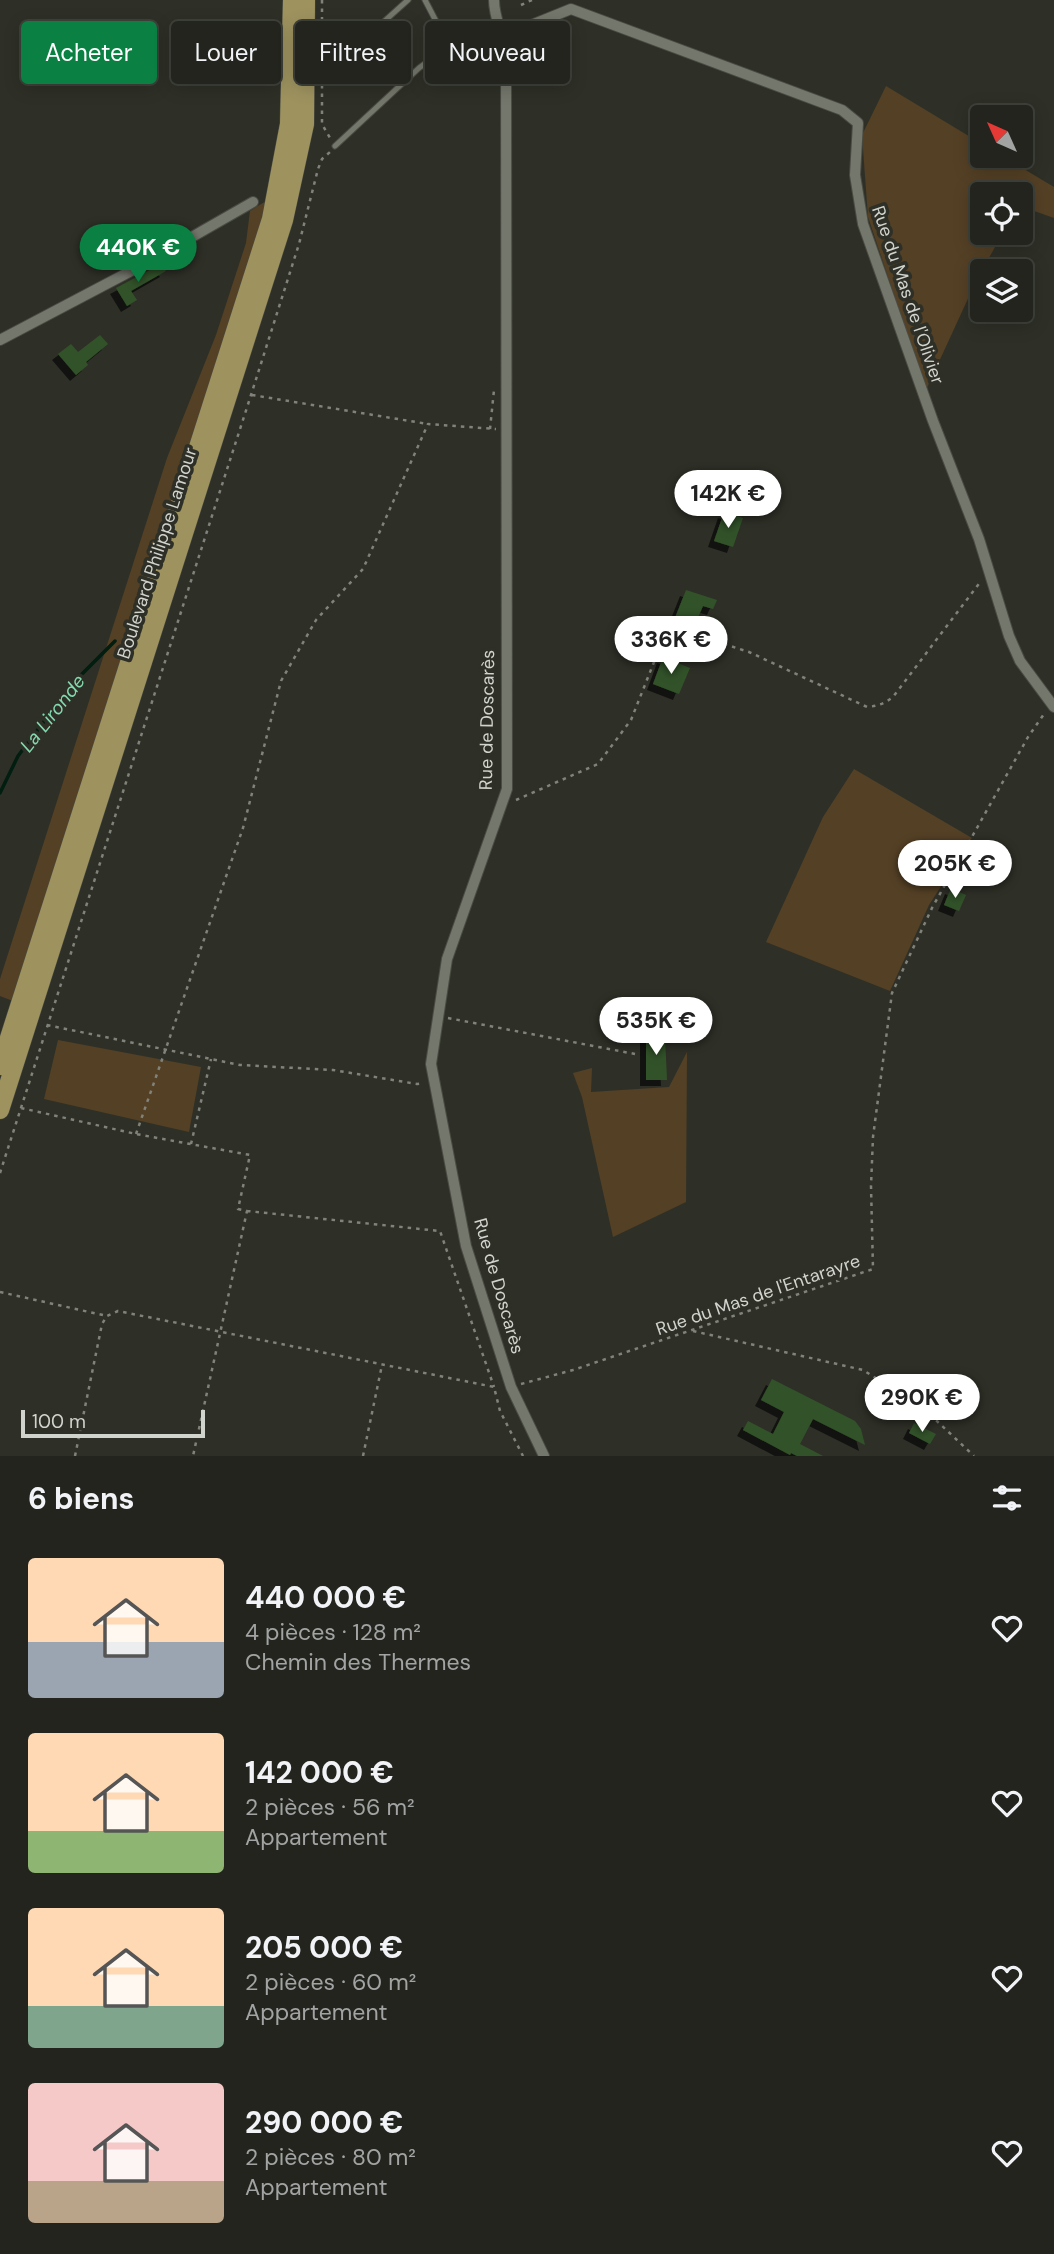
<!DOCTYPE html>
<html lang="fr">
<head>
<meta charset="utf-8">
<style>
	:root { --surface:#22241d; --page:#2e302a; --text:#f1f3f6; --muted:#a2a4a4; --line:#3f413b; --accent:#0b8043 }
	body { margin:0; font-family:"DM Sans",sans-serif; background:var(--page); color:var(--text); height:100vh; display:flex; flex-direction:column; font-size:26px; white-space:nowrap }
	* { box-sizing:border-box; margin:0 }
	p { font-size:23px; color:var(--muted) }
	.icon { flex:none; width:38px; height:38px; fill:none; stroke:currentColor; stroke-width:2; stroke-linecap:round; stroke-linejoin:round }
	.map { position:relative; height:1456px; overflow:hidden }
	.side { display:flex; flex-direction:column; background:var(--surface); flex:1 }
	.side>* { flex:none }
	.guide { position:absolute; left:21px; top:21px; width:700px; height:63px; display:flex; gap:14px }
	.needle { width:46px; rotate:315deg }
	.fabs { position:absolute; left:970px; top:105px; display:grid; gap:14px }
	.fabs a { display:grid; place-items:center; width:63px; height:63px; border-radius:7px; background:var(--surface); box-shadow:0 4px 18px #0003,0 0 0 2px var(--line); font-size:35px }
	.scale { position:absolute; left:21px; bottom:18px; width:184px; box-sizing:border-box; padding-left:7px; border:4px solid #d1d3cd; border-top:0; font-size:19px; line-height:24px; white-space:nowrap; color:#d1d3cd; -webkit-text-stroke:5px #2e3027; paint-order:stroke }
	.price { position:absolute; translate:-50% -60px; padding:0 16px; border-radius:24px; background:#fff; color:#222; font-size:23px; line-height:46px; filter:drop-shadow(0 2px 4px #0008) }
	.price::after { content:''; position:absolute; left:50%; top:42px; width:21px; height:16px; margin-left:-10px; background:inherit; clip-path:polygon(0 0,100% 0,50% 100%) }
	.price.on { background:var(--accent); color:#fff }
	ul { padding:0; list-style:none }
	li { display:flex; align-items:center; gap:21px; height:175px; padding:0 28px }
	li span { display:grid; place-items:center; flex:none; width:196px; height:140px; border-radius:7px; color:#555 }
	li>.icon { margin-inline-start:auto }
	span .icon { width:84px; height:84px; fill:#fffc; stroke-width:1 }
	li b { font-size:30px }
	h2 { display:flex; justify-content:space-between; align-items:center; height:84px; padding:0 28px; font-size:30px }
	.pill { padding:0 24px; border-radius:7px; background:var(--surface); box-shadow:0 4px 18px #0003,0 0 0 2px var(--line); font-size:24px; line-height:63px }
	.pill.on { background:var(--accent); color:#fff }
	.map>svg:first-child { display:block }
</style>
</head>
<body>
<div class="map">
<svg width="1054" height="1456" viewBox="0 0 1054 1456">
	<defs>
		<filter id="shadow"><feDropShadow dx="-6" dy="6" stdDeviation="0" flood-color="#0009"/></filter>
	</defs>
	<rect width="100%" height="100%" fill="#2e3027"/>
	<path fill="#544025" d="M886,86L982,144V156H1002L1054,187V218L1020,206V194H982V233H1003L977,279L926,390L868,217L862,135Z
		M266,201L262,223L13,1001L0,996V979L167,458L216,335L246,243L250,211Z
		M854,769L972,838L929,905L890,991L766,942L823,817Z
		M58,1040L201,1067L189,1132L44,1099Z
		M687,1052L686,1202L613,1237L582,1097L573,1073L592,1068L591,1092L669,1087Z"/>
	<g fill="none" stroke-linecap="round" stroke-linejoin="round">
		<path stroke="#011e11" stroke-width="3.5" d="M0,793L18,756L73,683L115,641"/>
	</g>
	<path fill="#33522a" filter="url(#shadow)" d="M161,264L166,271L131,291L137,300L127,306L116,288Z
		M100,335L108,344L86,362L88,365L76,375L58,354L71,344L78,352Z
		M724,512L743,518L733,547L714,541Z
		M686,590L717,600L713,609L703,606L690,636L671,628Z
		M663,657L690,668L679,694L653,684Z
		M951,888L966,895L959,911L944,905Z
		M656,1031L665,1037L667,1080H646V1035Z
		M772,1379L855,1421L861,1429L865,1445L813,1419L800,1444L823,1456H797L791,1453L790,1455L743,1430L748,1421L773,1434L784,1412L761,1400Z
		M914,1423L936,1434L930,1444L909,1433Z"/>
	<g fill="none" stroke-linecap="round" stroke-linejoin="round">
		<g stroke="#4a4c44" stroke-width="7">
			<path id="lane" d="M425,0L449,46
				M379,26L408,0
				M335,146L419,68L449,46L497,25"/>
		</g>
		<g stroke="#4a4c44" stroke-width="12">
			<path id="street" d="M494,0C494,20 504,35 506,54L507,789L447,959L431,1064L466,1246L511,1387L544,1456
				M504,36L571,9L842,110L858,123L855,175L863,224L933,421L979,539L1009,636L1020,661L1054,707
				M0,340L150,261L253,202"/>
		</g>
		<g stroke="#4a4c44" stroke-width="19">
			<path id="primary" d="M0,1066L271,219L289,124L292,0
				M0,1110L284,220L305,124L306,0"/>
		</g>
		<path stroke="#81837b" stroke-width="2.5" stroke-dasharray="3.5 5" stroke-linecap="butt" d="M322,0V124L330,138
			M521,5L532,0
			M252,395L428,424
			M490,429L494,390
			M516,800L598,764L631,720L658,652L677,648L691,656L721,643L749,652L867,707C877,706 884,704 893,697L981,581
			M448,1018L635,1054
			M47,1025L240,1065L333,1070L417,1084L423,1083
			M21,1108L136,1134L250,1155L238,1209L247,1211L193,1456
			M136,1134L243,828L281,681L316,620L363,569L428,424L496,429
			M191,1144L211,1059
			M0,1173L251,395L299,244L318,169L322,159L330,152
			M247,1211L440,1231L494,1387
			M0,1292L107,1316
			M693,1331L863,1370L923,1408L974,1456
			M521,1384L573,1370L873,1269L871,1186L873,1137L892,993L932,908L1028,737L1044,714
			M75,1456L102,1324L107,1316L118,1311L494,1387L500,1411L523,1456
			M363,1456L382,1365"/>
		<use href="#lane" stroke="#74776c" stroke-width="5"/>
		<use href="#street" stroke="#74776c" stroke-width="10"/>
		<use href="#primary" stroke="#9e935f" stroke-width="18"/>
	</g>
	<g text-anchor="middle" stroke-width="7" stroke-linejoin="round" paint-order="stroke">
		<g font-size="18" fill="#d1d3cd" stroke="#2e3027">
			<text transform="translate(908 295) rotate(71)" y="6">Rue du Mas de l'Olivier</text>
			<text transform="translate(157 553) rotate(-72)" y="6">Boulevard Philippe Lamour</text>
			<text transform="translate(487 720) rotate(-89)" y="6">Rue de Doscarès</text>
			<text transform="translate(499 1286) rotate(74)" y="6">Rue de Doscarès</text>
			<text transform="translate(758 1295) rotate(-19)" y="6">Rue du Mas de l'Entarayre</text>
		</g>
		<g font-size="19" font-style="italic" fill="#84daaf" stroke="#2e3027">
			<text transform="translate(52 713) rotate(-52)" y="7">La Lironde</text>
		</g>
	</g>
</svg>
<div class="fabs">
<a><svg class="needle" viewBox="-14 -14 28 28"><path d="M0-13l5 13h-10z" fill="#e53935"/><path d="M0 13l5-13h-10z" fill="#a2a4a4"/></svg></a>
<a><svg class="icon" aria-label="locate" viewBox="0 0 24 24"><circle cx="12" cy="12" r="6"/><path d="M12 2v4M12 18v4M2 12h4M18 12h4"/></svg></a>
<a><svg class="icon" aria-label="layers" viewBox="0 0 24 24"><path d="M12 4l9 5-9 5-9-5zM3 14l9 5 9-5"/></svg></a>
</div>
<div class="scale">100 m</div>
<b class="price on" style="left:138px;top:284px">440K €</b>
<b class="price" style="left:728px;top:530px">142K €</b>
<b class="price" style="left:671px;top:676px">336K €</b>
<b class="price" style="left:955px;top:900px">205K €</b>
<b class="price" style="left:656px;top:1057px">535K €</b>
<b class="price" style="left:922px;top:1434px">290K €</b>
<div class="guide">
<a class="pill on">Acheter</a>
<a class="pill">Louer</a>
<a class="pill">Filtres</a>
<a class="pill">Nouveau</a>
</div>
</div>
<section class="side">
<h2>6 biens<svg class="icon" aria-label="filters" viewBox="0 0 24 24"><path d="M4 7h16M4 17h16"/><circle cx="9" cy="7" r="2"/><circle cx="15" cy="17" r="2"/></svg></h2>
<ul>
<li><span style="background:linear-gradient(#ffd9b3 60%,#9aa5b1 0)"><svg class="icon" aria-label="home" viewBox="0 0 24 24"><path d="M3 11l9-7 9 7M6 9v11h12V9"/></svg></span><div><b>440 000 €</b><p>4 pièces · 128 m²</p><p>Chemin des Thermes</p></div><svg class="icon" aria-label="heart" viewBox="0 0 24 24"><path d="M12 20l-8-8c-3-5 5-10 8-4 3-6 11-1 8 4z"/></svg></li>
<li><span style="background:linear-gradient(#ffd9b3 70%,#8fb573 0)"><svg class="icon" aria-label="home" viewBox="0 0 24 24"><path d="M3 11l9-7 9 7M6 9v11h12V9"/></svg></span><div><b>142 000 €</b><p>2 pièces · 56 m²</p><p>Appartement</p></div><svg class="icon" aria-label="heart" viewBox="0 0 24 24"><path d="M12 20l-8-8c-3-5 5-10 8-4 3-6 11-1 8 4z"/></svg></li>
<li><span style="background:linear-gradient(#ffd9b3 70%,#7fa58c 0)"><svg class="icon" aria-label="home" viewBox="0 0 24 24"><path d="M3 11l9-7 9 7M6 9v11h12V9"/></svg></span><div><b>205 000 €</b><p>2 pièces · 60 m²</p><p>Appartement</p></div><svg class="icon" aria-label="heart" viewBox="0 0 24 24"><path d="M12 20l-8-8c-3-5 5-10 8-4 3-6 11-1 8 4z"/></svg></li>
<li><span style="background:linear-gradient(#f6c9c9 70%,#b9a48a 0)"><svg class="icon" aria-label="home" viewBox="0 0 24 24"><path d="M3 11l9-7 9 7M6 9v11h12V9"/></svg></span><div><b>290 000 €</b><p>2 pièces · 80 m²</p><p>Appartement</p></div><svg class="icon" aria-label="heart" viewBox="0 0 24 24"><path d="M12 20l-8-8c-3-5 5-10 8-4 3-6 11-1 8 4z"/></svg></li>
</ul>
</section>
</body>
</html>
